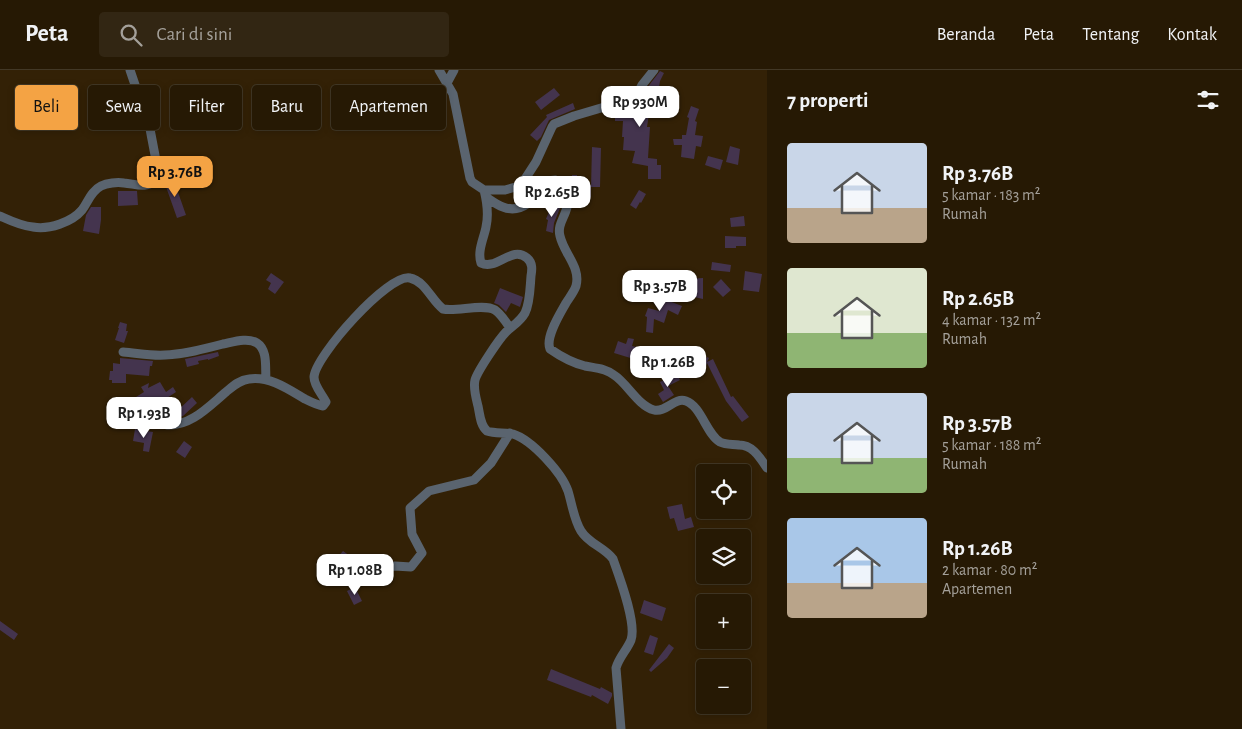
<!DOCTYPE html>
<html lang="id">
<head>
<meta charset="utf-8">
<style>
	:root { --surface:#261904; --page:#322613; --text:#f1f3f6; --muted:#a4a09a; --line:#423826; --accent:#f4a344 }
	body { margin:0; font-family:"Alegreya Sans",sans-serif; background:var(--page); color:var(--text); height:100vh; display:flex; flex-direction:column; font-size:19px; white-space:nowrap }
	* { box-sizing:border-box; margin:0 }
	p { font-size:16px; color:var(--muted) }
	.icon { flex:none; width:28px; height:28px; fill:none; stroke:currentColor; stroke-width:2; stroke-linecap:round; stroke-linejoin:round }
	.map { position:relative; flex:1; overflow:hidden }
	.details { display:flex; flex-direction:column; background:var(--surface); width:475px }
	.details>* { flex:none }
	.top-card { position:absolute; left:15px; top:15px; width:475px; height:45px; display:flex; gap:10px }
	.fabs { position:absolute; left:696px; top:394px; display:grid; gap:10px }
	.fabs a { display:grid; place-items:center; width:55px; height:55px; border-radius:5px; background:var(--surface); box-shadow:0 2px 8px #0003,0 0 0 1px var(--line); font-size:25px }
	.price { position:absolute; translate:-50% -42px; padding:0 11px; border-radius:10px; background:#fff; color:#222; font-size:16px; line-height:32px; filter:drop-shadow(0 1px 2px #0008) }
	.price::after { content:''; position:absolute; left:50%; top:30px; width:15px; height:11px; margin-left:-8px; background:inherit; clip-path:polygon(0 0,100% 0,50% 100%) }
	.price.selected { background:var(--accent); color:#111 }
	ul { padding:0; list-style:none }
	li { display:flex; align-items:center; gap:15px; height:125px; padding:0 20px }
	li span { display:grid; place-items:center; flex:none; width:140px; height:100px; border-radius:5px; color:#555 }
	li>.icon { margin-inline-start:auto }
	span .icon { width:60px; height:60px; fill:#fffc; stroke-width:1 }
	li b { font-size:21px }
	h2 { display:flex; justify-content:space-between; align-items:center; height:60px; padding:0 20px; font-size:21px }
	.chip { padding:0 18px; border-radius:5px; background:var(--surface); box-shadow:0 2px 8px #0003,0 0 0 1px var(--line); font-size:18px; line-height:45px }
	.chip.selected { background:var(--accent); color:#111 }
	header { display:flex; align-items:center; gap:30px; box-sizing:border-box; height:70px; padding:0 25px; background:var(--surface); border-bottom:1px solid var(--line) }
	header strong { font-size:24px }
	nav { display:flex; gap:28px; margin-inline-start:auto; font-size:18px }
	.search { width:350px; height:45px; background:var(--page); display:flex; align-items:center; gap:12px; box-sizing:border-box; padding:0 18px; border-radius:5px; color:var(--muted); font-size:19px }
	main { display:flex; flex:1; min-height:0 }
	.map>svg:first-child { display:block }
</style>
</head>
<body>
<header>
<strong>Peta</strong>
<div class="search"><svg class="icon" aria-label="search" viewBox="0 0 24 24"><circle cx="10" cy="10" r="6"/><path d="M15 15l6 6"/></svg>Cari di sini</div>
<nav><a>Beranda</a><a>Peta</a><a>Tentang</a><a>Kontak</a></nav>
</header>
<main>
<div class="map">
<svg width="767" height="659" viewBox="0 0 767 659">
	<rect width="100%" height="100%" fill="#332106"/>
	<path fill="#44344e" d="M660,1L664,3L660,11L658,24H660L659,32L651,30L647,57H650L648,88L657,89V95H661V109H648V96L632,93L635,81L623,80L624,67H622L623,51H615V47H606V43L626,37H638L641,28L646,22L647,18Z
		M554,18L560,25L541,40L535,32Z
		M573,33L575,39L549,50L541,67L537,71L530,65L547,47L546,45Z
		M691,36L699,39L695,51L697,52L695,65L703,66L701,77L696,76L694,89L681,87L682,75H674L673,69H682V65H686L689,48L687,47Z
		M730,76L740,79L738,95L726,92Z
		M592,77L601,78L600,117H591Z
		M708,86L723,90L720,100L705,95Z
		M572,105H577V115H591V127H574L573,129L569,115H572Z
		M173,108L186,145L177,148L164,111Z
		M639,120L646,124L641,133L640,132L636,139L630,135Z
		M118,121H137L138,135L118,136Z
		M552,135L560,138L554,153L553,163L546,161L548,150L546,149Z
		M91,137H101V150L99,164L83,161L86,145Z
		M744,146L745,156L731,157L730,148Z
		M725,166L746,167V176H736V178H725Z
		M712,192L731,195L730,202L711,200Z
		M745,201L762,204L759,222L743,220Z
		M271,203L284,212L275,224L268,219L271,213L266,210Z
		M686,208V209L703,208V229L694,227L696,218L661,219V209Z
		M721,209L731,220L723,227L713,217Z
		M500,218L523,227L520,237L511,233L506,242L499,235L494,233Z
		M648,223L682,236L678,245L668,240L664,253L654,249L653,263L646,262L647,247L645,246L648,238L659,241Z
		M120,252L127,254L126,261H128L124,273L115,270L119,258H118Z
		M628,268L634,269L632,276L641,278L637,290L614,283L618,271L626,274Z
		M218,282L219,286L208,290V289L198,291L199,294L187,297L185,289Z
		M707,287L709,288L707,292L713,289L731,327L733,326L749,347L742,352L726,331L707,293L703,304L697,302L701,292L703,293Z
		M120,288L153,291L152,296H150L149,306L126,304V313H112V310H109L110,301H113V293L120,294Z
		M677,304L680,310L668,316L674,325L663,332L658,324L664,320L660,312Z
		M160,312L166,322L173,317L176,322L167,328L176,342L192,327L197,333L183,346L175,348H167L163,342L156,346L145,343L136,327L144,322L141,317L149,313L148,318Z
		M135,359L153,362L149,382L143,381L144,373L133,371Z
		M184,371L192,377L185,388L176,382Z
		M682,434L685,449L691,447L694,457L678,461L674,448L670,449L667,437Z
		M343,481L350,486L348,489L358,494L349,509L343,505L348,496L337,488Z
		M355,517L362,531L354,535L347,521Z
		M644,530L666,538L662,551L640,543Z
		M0,551L18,564L14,570L0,560Z
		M650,565L658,568L653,585L644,582Z
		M669,574L674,578L667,588L651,602L649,600Z
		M551,599L600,619L601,617L612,623V626L608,634L592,625L591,627L547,610Z"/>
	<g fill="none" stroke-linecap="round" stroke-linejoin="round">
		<path stroke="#5a646f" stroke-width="9" d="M439,0L453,24L470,108L472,112L484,120H505L519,116L525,109L536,92L552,57L554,54L574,46L628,30L639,21L642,15L654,0
			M447,13L454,0
			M484,120C487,132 489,144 486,157C484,168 477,181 481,193C496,201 512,175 527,188C533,193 532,200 531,206C530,218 530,233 525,243C520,252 512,256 506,262C499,269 477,302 475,310C473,318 476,328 478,336C480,345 480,355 487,361C495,364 505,362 513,364C532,370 562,403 568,421C572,434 574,450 581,461C589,474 604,477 613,489C619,506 637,553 631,570C627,580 619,587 616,598L621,659
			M486,127C492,131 497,135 503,137C523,145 537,126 548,112C550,111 552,110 555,110C564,112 569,129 567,137C565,147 557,155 560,166C564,184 581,197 576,216C574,222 569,228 566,233C560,244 545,267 550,279C560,286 573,293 585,296C595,298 605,298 614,305C627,313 638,336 654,340C666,343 674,327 686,331C701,336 707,365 720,372C726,375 733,374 739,375C753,375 760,388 767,398
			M0,146C11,151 21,156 33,157C49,160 72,152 82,140C88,132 91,121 101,116C107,113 117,112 124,113C136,114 146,119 156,110L158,101L150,59L130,0
			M123,282C137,283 151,286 165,285C185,284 204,279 223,274C233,272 248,267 257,273C268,280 265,298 266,309
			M129,345L167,355C191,356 208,337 226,322C232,317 239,310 249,309C270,306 288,319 305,329C311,332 317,335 323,336L326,332C322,324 314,316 314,307C315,286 389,203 410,208C425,211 432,231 443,239C457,242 483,233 495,240C501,244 506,252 510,258
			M381,498L395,496L411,497L422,483L412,464L410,438L429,421L474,410L491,393L510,363"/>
	</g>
</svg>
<div class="fabs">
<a><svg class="icon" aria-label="locate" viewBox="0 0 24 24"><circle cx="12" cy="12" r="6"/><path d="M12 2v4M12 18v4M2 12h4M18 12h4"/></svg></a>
<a><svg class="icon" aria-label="layers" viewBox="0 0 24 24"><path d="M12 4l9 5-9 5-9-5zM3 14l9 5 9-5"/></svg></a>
<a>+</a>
<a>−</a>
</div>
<b class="price" style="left:640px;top:58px">Rp 930M</b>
<b class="price selected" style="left:175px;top:128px">Rp 3.76B</b>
<b class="price" style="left:552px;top:148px">Rp 2.65B</b>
<b class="price" style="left:660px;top:242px">Rp 3.57B</b>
<b class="price" style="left:668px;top:318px">Rp 1.26B</b>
<b class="price" style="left:144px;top:369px">Rp 1.93B</b>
<b class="price" style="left:355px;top:526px">Rp 1.08B</b>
<div class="top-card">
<a class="chip selected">Beli</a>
<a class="chip">Sewa</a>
<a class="chip">Filter</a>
<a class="chip">Baru</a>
<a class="chip">Apartemen</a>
</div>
</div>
<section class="details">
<h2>7 properti<svg class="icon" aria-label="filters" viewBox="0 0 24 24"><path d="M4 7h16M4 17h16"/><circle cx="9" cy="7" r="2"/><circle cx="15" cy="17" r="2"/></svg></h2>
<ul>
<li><span style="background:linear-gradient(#c9d6e8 65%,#b9a48a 0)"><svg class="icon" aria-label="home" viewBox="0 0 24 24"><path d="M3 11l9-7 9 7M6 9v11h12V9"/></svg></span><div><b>Rp 3.76B</b><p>5 kamar · 183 m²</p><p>Rumah</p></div></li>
<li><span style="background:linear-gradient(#dfe7d0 65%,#8fb573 0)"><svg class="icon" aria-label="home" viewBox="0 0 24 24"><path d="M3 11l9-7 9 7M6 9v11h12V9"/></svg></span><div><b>Rp 2.65B</b><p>4 kamar · 132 m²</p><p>Rumah</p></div></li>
<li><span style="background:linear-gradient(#c9d6e8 65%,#8fb573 0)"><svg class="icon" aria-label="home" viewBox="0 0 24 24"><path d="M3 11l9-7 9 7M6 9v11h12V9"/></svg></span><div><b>Rp 3.57B</b><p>5 kamar · 188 m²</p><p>Rumah</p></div></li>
<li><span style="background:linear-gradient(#a9c7e8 65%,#b9a48a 0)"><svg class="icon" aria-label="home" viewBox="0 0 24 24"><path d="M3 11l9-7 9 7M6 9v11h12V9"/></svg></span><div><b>Rp 1.26B</b><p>2 kamar · 80 m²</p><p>Apartemen</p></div></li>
</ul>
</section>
</main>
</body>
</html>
